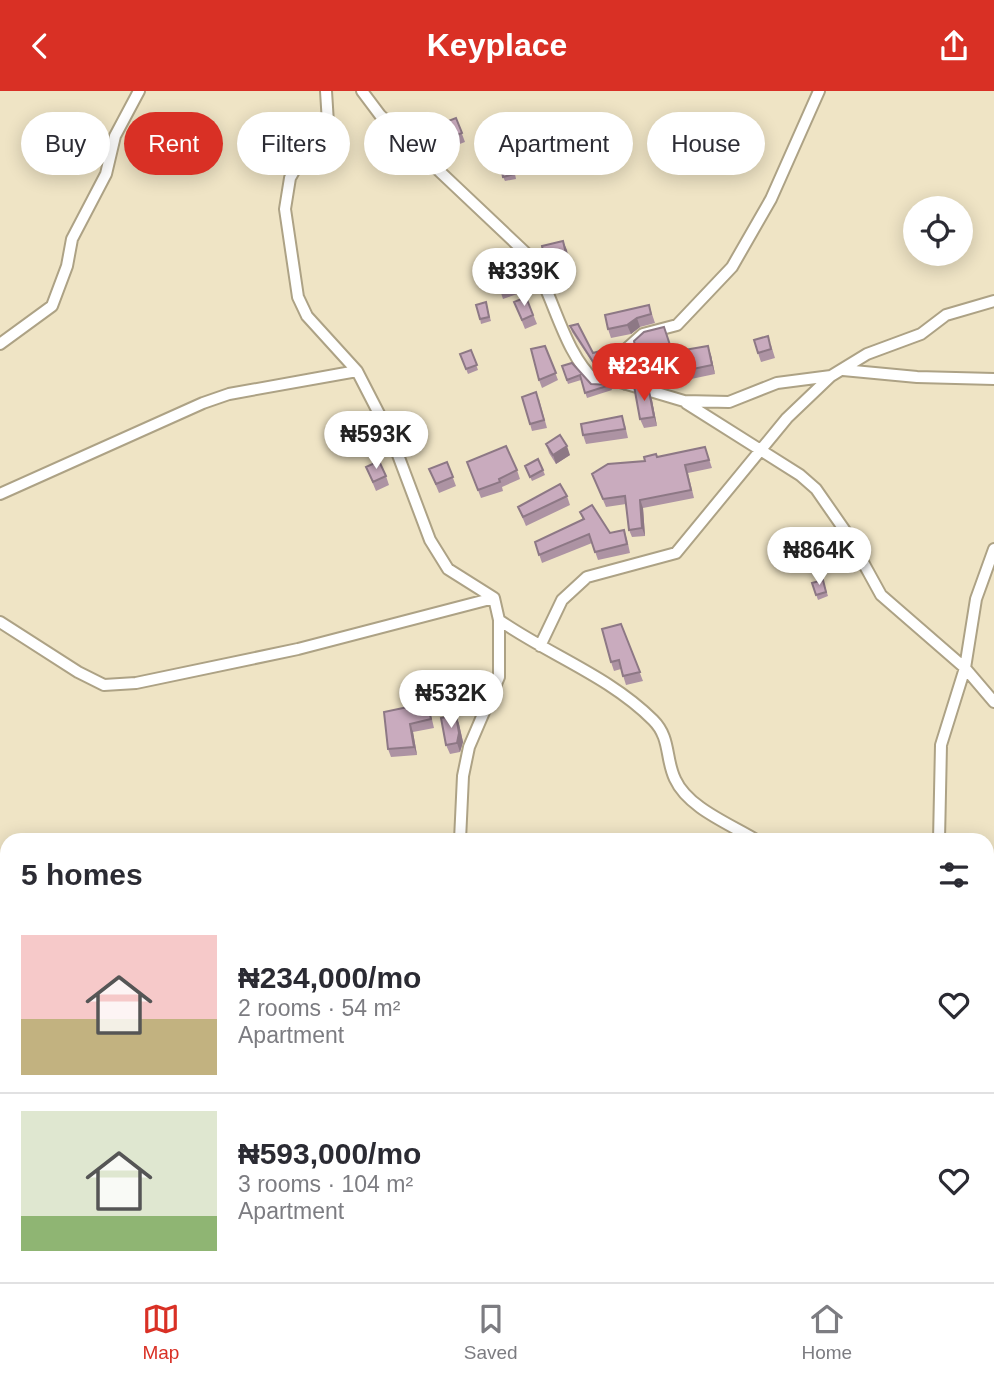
<!DOCTYPE html>
<html lang="en">
<head>
<meta charset="utf-8">
<style>
	:root { --surface:#fff; --page:#f2f2f3; --text:#2b2b33; --muted:#7c7c81; --line:#e1e1e2; --accent:#d93025 }
	body { margin:0; font-family:Helvetica,sans-serif; background:var(--page); color:var(--text); height:100vh; display:flex; flex-direction:column; font-size:26px; white-space:nowrap }
	* { box-sizing:border-box; margin:0 }
	p { font-size:23px; color:var(--muted) }
	.icon { flex:none; width:38px; height:38px; fill:none; stroke:currentColor; stroke-width:2; stroke-linecap:round; stroke-linejoin:round }
	.map { position:relative; flex:1; overflow:hidden }
	.drawer { position:absolute; left:0px; top:742px; width:994px; height:450px; display:flex; flex-direction:column; background:var(--surface); border-radius:21px 21px 0 0; box-shadow:0 4px 18px #0003 }
	.drawer>* { flex:none }
	.top-card { position:absolute; left:21px; top:21px; width:952px; height:63px; display:flex; gap:14px }
	.buttons { position:absolute; left:903px; top:105px; display:grid; gap:14px }
	.buttons a { display:grid; place-items:center; width:70px; height:70px; border-radius:50%; background:var(--surface); box-shadow:0 4px 18px #0003; font-size:35px }
	.price { position:absolute; translate:-50% -60px; padding:0 16px; border-radius:24px; background:#fff; color:#222; font-size:23px; line-height:46px; filter:drop-shadow(0 2px 4px #0008) }
	.price::after { content:''; position:absolute; left:50%; top:42px; width:21px; height:16px; margin-left:-10px; background:inherit; clip-path:polygon(0 0,100% 0,50% 100%) }
	.price.selected { background:var(--accent); color:#fff }
	ul { padding:0; list-style:none }
	li { display:flex; align-items:center; gap:21px; height:175px; padding:0 21px }
	li+li { border-top:2px solid var(--line) }
	li span { display:grid; place-items:center; flex:none; width:196px; height:140px; border-radius:0px; color:#555 }
	li>.icon { margin-inline-start:auto }
	span .icon { width:84px; height:84px; fill:#fffc; stroke-width:1 }
	li b { font-size:30px }
	h2 { display:flex; justify-content:space-between; align-items:center; height:84px; padding:0 21px; font-size:30px }
	.chip { padding:0 24px; border-radius:32px; background:var(--surface); box-shadow:0 4px 18px #0003; font-size:24px; line-height:63px }
	.chip.selected { background:var(--accent); color:#fff }
	header { display:flex; justify-content:space-between; align-items:center; height:91px; padding:0 21px; background:var(--accent); color:#fff; font-size:32px; font-weight:600 }
	.dock { display:flex; justify-content:space-around; align-items:center; height:98px; border-top:2px solid var(--line); background:var(--surface); font-size:19px; color:var(--muted) }
	.dock a { display:grid; justify-items:center; gap:4px }
	.dock .selected { color:var(--accent) }
	.map>svg:first-child { display:block }
</style>
</head>
<body>
<header><svg class="icon" aria-label="back" viewBox="0 0 24 24"><path d="M15 5l-7 7 7 7"/></svg>Keyplace<svg class="icon" aria-label="share" viewBox="0 0 24 24"><path d="M12 15V3M7 8l5-5 5 5M5 13v7h14v-7"/></svg></header>
<div class="map">
<svg width="994" height="1191" viewBox="0 0 994 1191">
	<rect width="100%" height="100%" fill="#efe4c5"/>
	<g fill="none" stroke-linecap="round" stroke-linejoin="round">
		<g stroke="#ada285" stroke-width="14">
			<path id="minor" d="M326,0L328,32L302,66L290,87L285,118L298,206L307,225L357,280L392,348L430,449L448,478L494,507L499,529V586L469,656L463,685L460,749
				M362,0L380,24L528,164C555,204 561,258 596,291H620L684,310L729,311L777,292L831,285L867,263L921,243L946,224L994,210
				M0,253L52,215L67,175L72,148L106,83L115,45L139,0
				M843,279L917,286L994,288
				M626,293L623,261L643,243L677,234L732,176L771,108L819,0
				M686,312L800,384L816,398L848,444L881,504L965,577L994,611
				M0,403L203,312L229,303L357,280
				M499,529C549,564 609,585 653,629C671,647 665,667 675,688C688,717 730,733 756,749
				M0,531L78,581L104,594L136,592L298,558L494,507
				M540,555L562,509L587,486L676,462L787,327L831,285
				M939,749L941,654L965,577L976,508L994,458
				M987,871L994,866
				M987,1117L994,1114
				M295,1191L300,1185
				M775,1191L777,1185"/>
		</g>
		<use href="#minor" stroke="#fff" stroke-width="10"/>
	</g>
	<path fill="#ad93a3" d="M456,27L465,51L452,56L443,32Z
		M513,73L516,88L505,90L503,86Z
		M563,150L571,180L550,185L546,176Z
		M510,183L517,203L503,208L496,187Z
		M526,206L537,233L525,238L514,211Z
		M649,214L655,232L640,236L631,243L611,247L608,238Z
		M487,216L491,230L481,233L480,228Z
		M570,235L604,273L610,272L613,283H600L572,241Z
		M664,236L678,278L657,283L658,289L648,291L634,287L631,278L638,267Z
		M771,254L775,267L761,271L758,262Z
		M545,255L558,289L542,297L539,289Z
		M471,259L478,279L468,283L460,263Z
		M711,264L715,283L691,288L688,279Z
		M572,272L591,293L610,294L612,299L587,307L581,289L568,293L562,275Z
		M539,308L547,337L532,340L530,333Z
		M652,309L657,335L644,337L640,328Z
		M625,334L628,347L586,353L583,344Z
		M546,353L570,364L556,373L549,362Z
		M705,356L712,377L688,382L694,407L643,417L645,445L632,446L629,439L626,413L606,416L595,390L657,366Z
		M447,371L456,395L439,402L429,378Z
		M467,371L517,379L520,388L502,396L503,400L481,407Z
		M525,375L543,379L545,384L532,390Z
		M366,376L386,385L389,394L376,400Z
		M567,405L570,414L526,435L518,416Z
		M580,421L610,442L624,439L627,448L630,462L598,469L592,452L542,472L535,451L583,429Z
		M823,489L828,505L818,509L812,492Z
		M621,533L643,590L626,594L621,578L614,580L611,571Z
		M430,620L434,637L413,641L417,664L391,666L388,658L384,621Z
		M456,624L459,633L463,651L460,661L450,663L446,654Z
		M710,1185H734L711,1188Z
		M813,1185H849L850,1189L841,1191H815Z"/>
	<path fill="#8d7885" d="M563,150L567,159L571,180L568,171Z
		M637,227L640,236L631,243L627,234Z
		M708,255L711,264L715,283L712,274Z
		M649,300L652,309L657,335L654,326Z
		M567,355L570,364L556,373L553,364Z
		M640,409L643,417L645,445L642,437Z
		M456,624L459,633L463,651L460,661L457,652Z
		M410,633L413,641L417,664L414,656Z"/>
	<path fill="#c9abbe" stroke="#8d7885" stroke-width="2" d="M456,27L462,42L449,47L443,32Z
		M511,68L514,83L503,86L500,70Z
		M563,150L568,171L546,176L542,155Z
		M510,183L514,194L499,199L496,187Z
		M526,206L533,224L522,229L514,211Z
		M486,211L489,226L480,228L476,214Z
		M649,214L651,223L637,227L627,234L608,238L605,224Z
		M578,233L593,262L600,260L604,273L610,272L611,277H597L570,235Z
		M664,236L675,269L654,274L655,280L645,282L631,278L629,269L638,267L634,250L644,241Z
		M768,245L771,258L758,262L754,249Z
		M545,255L556,282L539,289L531,258Z
		M708,255L712,274L688,279L684,259Z
		M471,259L477,274L466,278L460,263Z
		M572,272L591,293L610,294L585,302L580,284L567,289L562,275Z
		M634,295L649,300L654,326L640,328Z
		M536,301L544,329L530,333L522,306Z
		M622,325L625,338L583,344L581,333Z
		M560,344L567,355L553,364L546,353Z
		M506,355L517,379L499,388L500,391L478,399L467,371Z
		M705,356L709,369L685,374L691,399L640,409L642,437L629,439L625,405L603,408L592,383L608,373L645,370L644,366L656,363L657,366Z
		M538,368L543,379L530,386L525,375Z
		M379,370L386,385L373,391L366,376Z
		M447,371L453,386L436,393L429,378Z
		M560,393L567,405L523,426L518,416Z
		M592,414L610,442L624,439L627,453L595,461L589,443L539,464L535,451L584,428L580,421Z
		M823,489L826,501L816,504L812,492Z
		M621,533L640,581L623,585L619,569L611,571L602,538Z
		M427,612L431,628L410,633L414,656L388,658L384,621Z
		M456,624L459,642L457,652L446,654L441,627Z
		M813,1185H830L814,1189Z"/>
</svg>
<div class="buttons">
<a><svg class="icon" aria-label="locate" viewBox="0 0 24 24"><circle cx="12" cy="12" r="6"/><path d="M12 2v4M12 18v4M2 12h4M18 12h4"/></svg></a>
</div>
<b class="price" style="left:524px;top:217px">₦339K</b>
<b class="price selected" style="left:644px;top:312px">₦234K</b>
<b class="price" style="left:376px;top:380px">₦593K</b>
<b class="price" style="left:819px;top:496px">₦864K</b>
<b class="price" style="left:451px;top:639px">₦532K</b>
<div class="top-card">
<a class="chip">Buy</a>
<a class="chip selected">Rent</a>
<a class="chip">Filters</a>
<a class="chip">New</a>
<a class="chip">Apartment</a>
<a class="chip">House</a>
</div>
<section class="drawer">
<h2>5 homes<svg class="icon" aria-label="filters" viewBox="0 0 24 24"><path d="M4 7h16M4 17h16"/><circle cx="9" cy="7" r="2"/><circle cx="15" cy="17" r="2"/></svg></h2>
<ul>
<li><span style="background:linear-gradient(#f6c9c9 60%,#c2b280 0)"><svg class="icon" aria-label="home" viewBox="0 0 24 24"><path d="M3 11l9-7 9 7M6 9v11h12V9"/></svg></span><div><b>₦234,000/mo</b><p>2 rooms · 54 m²</p><p>Apartment</p></div><svg class="icon" aria-label="heart" viewBox="0 0 24 24"><path d="M12 20l-8-8c-3-5 5-10 8-4 3-6 11-1 8 4z"/></svg></li>
<li><span style="background:linear-gradient(#dfe7d0 75%,#8fb573 0)"><svg class="icon" aria-label="home" viewBox="0 0 24 24"><path d="M3 11l9-7 9 7M6 9v11h12V9"/></svg></span><div><b>₦593,000/mo</b><p>3 rooms · 104 m²</p><p>Apartment</p></div><svg class="icon" aria-label="heart" viewBox="0 0 24 24"><path d="M12 20l-8-8c-3-5 5-10 8-4 3-6 11-1 8 4z"/></svg></li>
</ul>
</section>
</div>
<nav class="dock">
<a class="selected"><svg class="icon" aria-label="map" viewBox="0 0 24 24"><path d="M3 6l6-2 6 2 6-2v14l-6 2-6-2-6 2zM9 4v14M15 6v14"/></svg>Map</a>
<a><svg class="icon" aria-label="saved" viewBox="0 0 24 24"><path d="M7 4h10v16l-5-4-5 4z"/></svg>Saved</a>
<a><svg class="icon" aria-label="home" viewBox="0 0 24 24"><path d="M3 11l9-7 9 7M6 9v11h12V9"/></svg>Home</a>
</nav>
</body>
</html>
